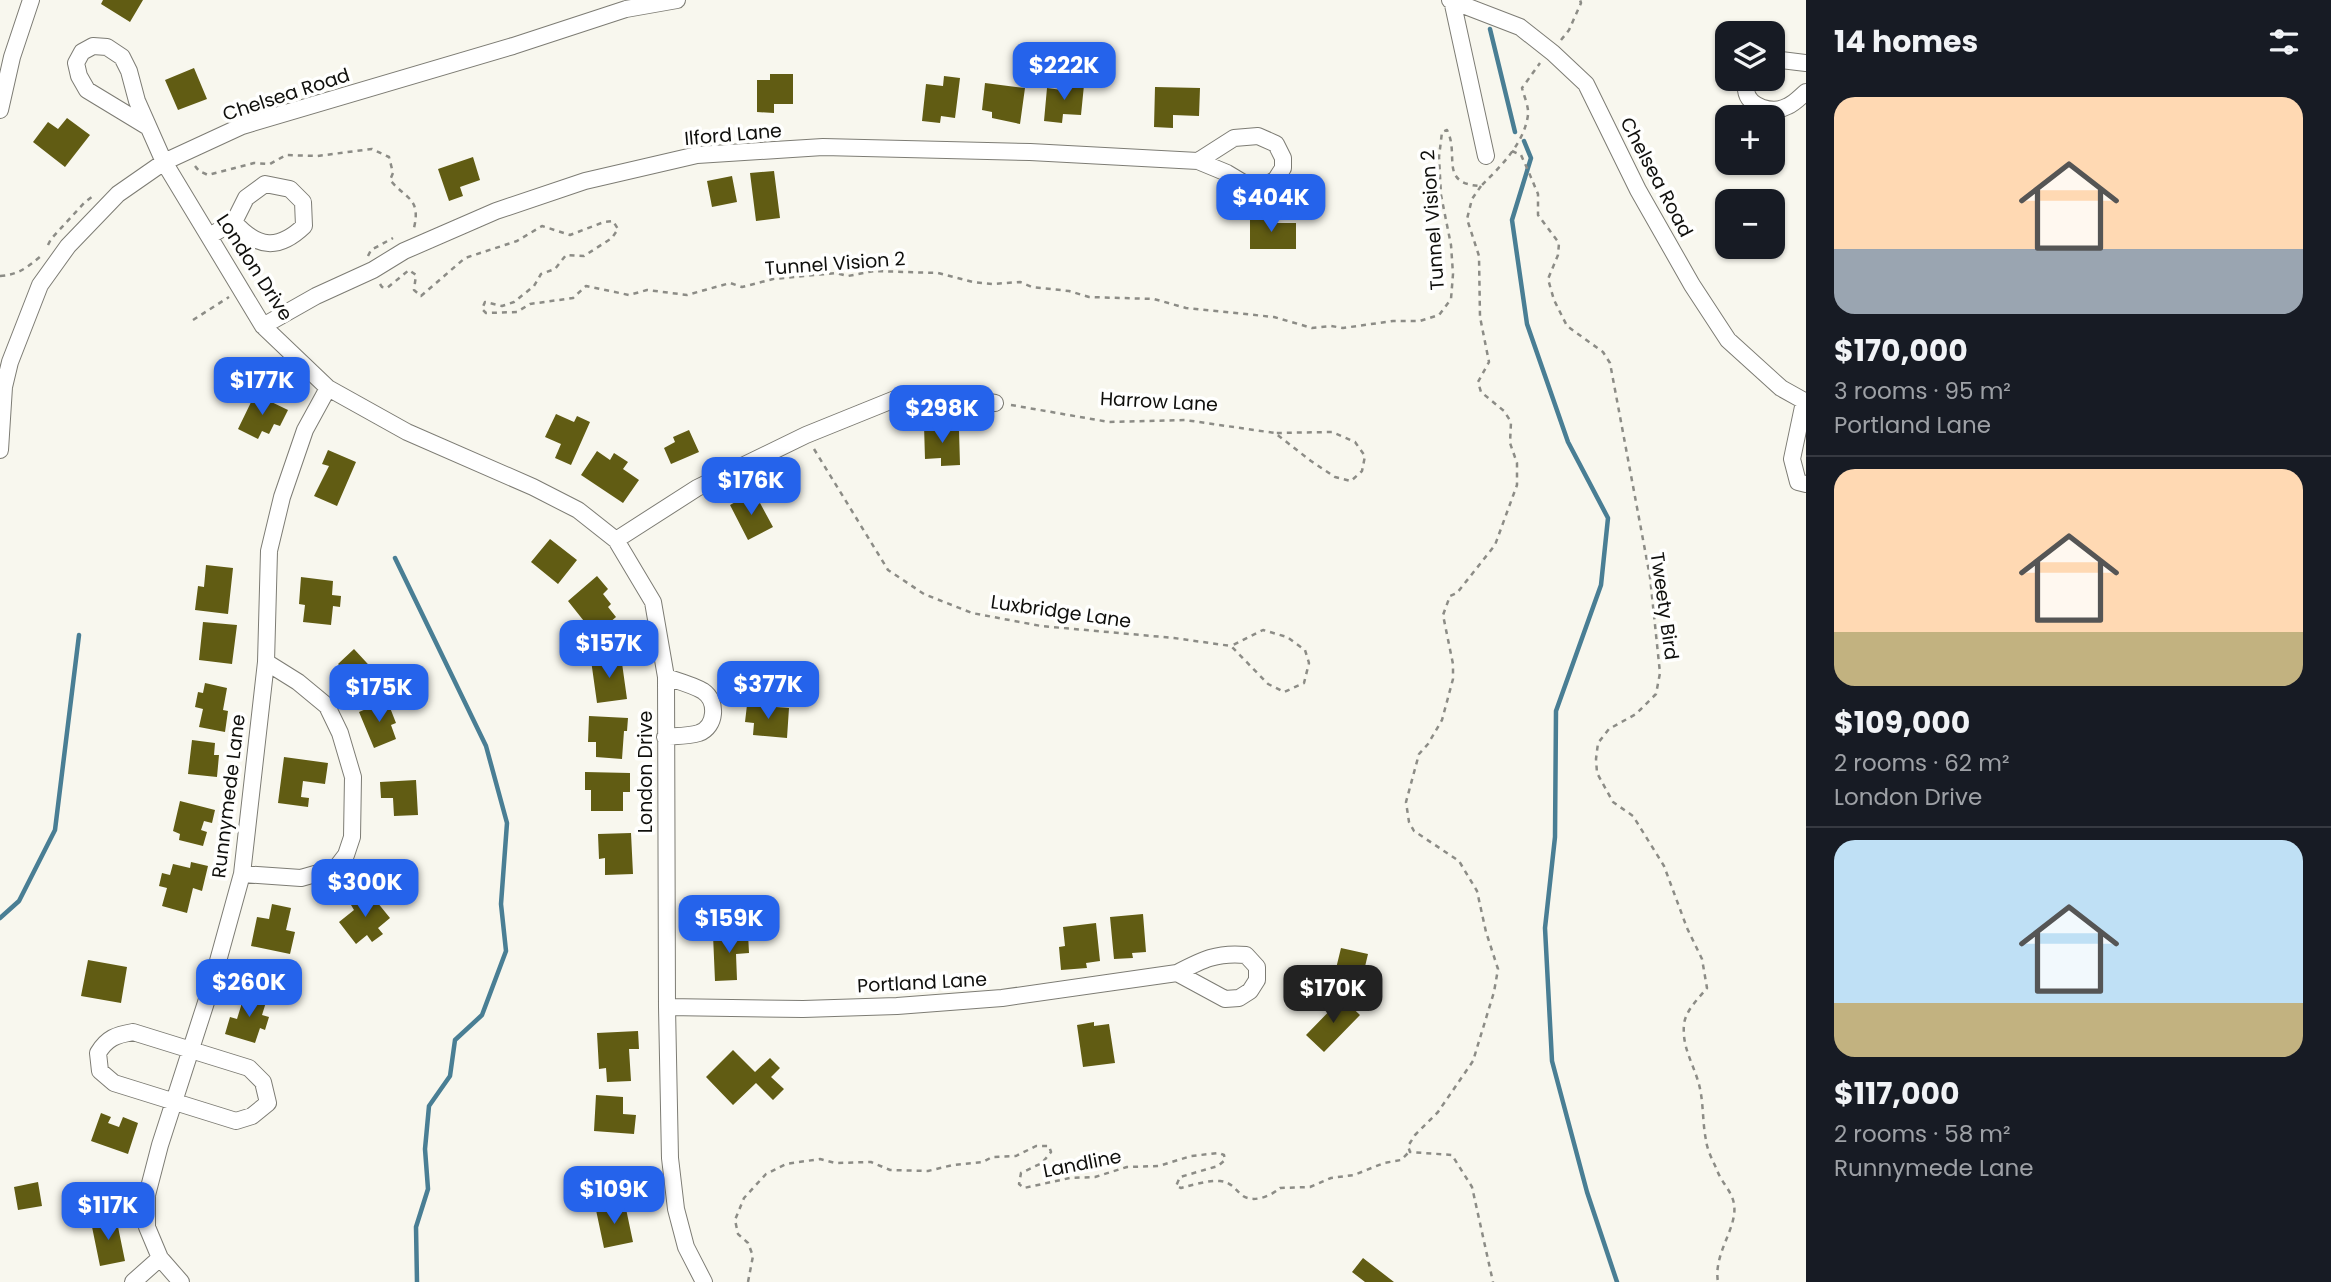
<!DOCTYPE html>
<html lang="en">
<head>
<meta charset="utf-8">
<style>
	:root { --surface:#171b24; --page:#20242c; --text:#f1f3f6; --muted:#9ea1a6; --line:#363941; --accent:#2563eb }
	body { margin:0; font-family:Poppins,sans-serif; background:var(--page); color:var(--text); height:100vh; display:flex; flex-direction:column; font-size:26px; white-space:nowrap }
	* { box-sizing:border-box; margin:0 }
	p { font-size:23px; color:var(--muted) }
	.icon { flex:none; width:38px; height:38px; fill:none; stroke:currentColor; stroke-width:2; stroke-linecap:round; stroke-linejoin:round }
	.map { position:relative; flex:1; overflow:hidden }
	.details { display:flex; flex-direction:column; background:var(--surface); width:525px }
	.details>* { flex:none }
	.tools { position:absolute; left:1715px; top:21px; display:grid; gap:14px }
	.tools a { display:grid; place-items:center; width:70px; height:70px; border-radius:14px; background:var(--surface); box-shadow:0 2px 5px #0004; font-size:35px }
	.price { position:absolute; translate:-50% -60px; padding:0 16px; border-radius:14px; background:var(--accent); color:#fff; font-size:23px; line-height:46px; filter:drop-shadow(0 2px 4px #0008) }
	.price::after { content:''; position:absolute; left:50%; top:42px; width:21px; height:16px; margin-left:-10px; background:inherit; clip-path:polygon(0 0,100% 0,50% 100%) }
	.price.active { background:#222; color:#fff }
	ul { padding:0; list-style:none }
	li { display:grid; align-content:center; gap:14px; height:371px; padding:0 28px }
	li+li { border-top:2px solid var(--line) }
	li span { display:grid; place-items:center; height:217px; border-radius:21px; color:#555 }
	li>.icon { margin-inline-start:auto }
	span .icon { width:126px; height:126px; fill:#fffc; stroke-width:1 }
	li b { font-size:30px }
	h2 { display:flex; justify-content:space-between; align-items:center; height:84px; padding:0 28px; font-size:30px }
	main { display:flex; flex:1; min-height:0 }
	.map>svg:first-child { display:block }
</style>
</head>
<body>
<main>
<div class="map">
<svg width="1806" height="1282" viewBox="0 0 1806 1282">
	<rect width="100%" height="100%" fill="#f8f7ee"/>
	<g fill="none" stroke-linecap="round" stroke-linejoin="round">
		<path stroke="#497e94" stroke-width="4.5" d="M1490,29L1515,132
			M1524,141L1531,158L1512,220L1527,324L1568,442L1608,518L1601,585L1556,711L1555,837L1545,928L1552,1061L1587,1192L1617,1282
			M395,558L486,746L507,823L501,904L506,951L482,1015L455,1040L450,1076L429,1106L425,1149L428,1189L416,1227L417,1282
			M0,918L19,901L55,830L79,635"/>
	</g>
	<path fill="#615c13" d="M103,0H143L130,22L101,4Z
		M194,68L207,99L178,110L165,80Z
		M770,74H793V104H774V113L757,112V80H770Z
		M944,76L960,78L955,118L941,116L940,123L922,121L926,84L943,86Z
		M985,83L1025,88L1020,124L992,118V112L982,110Z
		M1063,83L1084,85L1081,115L1063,114L1062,123L1044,121L1047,88L1062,90Z
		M1155,87L1200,88L1199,116L1173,115V128L1154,127Z
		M67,118L90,135L65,167L33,142L48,122L58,129Z
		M473,157L480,180L460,187L463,196L449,201L438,169Z
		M774,171L780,218L756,221L750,173Z
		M732,176L737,202L712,207L707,181Z
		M1250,214H1268V223H1296V249H1250Z
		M255,394L288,410L280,426L274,424L269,434L262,431L258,439L238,429Z
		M556,414L574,422L577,416L590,422L571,465L555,458L561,444L545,437Z
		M939,424L940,430H959L960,465L941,466V458L925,459L924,425Z
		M689,430L699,452L671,464L664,448L675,442L673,437Z
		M328,450L356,462L337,506L314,496L329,466L322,464Z
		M597,451L610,460L614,453L628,462L623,469L639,480L623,503L581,475Z
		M748,495L753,506L760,503L773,527L748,540L730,505Z
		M550,539L577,560L558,584L531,562Z
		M206,565L233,568L228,614L195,610L198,586L204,587Z
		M597,576L608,589L603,594L611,604L608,607L616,617L595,635L568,601Z
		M301,577L333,581L332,595L341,596L340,607L333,606L331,625L303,622L305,605L299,604Z
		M203,622L237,625L232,664L199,660Z
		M354,649L378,675L362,689L338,664Z
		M621,656L627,699L597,703L591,660Z
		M205,683L227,688L223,710L228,711L225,732L199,727L203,709L195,707L198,692L203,693Z
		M387,700L396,723L391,725L396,739L374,748L359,712Z
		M747,705L789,708L787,738L753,735L754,723L745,722Z
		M589,716L628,718L627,731H624L622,759L596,757V742H588Z
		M192,740L215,743L214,755H219L217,777L188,774Z
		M284,757L328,763L325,784L303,781L301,797L309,798L308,807L278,803Z
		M585,772L630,773V792H623V811H591V790H585Z
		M416,780L418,815L394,816L393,798H381L380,782Z
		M180,801L215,810L212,823L204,821L201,830L207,832L203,846L179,840L180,834L173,831Z
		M631,833L633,874L605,875V858L599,859L598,834Z
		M191,862L208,866L202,891L193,888L187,913L162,906L167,888L159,886L162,873L170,875L173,864L190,868Z
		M368,891L390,918L378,928L383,934L372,942L367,935L356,944L339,922L354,910L351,905Z
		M272,904L291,908L286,930L295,932L290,954L251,946L257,917L269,919Z
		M1143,914L1146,952L1132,953L1133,958L1114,959L1110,917Z
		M1096,923L1100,961L1086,963L1087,968L1061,970L1059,947L1065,946L1063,927Z
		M748,933L749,953L736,954L737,980L715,981L713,935Z
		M1341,948L1368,954L1358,996L1331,989Z
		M88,960L127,967L121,1003L81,996Z
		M245,993L267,999L262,1015L269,1017L265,1030L260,1028L255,1043L225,1034L230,1017L237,1019Z
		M1342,998L1360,1015L1324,1052L1306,1035Z
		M1094,1022V1026L1109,1024L1115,1063L1083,1067L1077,1025Z
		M638,1031L639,1049H629L631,1081L607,1082L606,1068L599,1069L597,1033Z
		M733,1050L755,1072L770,1058L780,1068L771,1077L784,1089L773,1100L756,1083L733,1105L706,1077Z
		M596,1095L623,1097V1114L636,1115L634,1134L594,1131Z
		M101,1113L111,1117L108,1123L119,1127L123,1117L138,1123L128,1154L91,1141Z
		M38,1182L42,1206L18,1210L14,1187Z
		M625,1204L633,1242L604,1248L596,1210Z
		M116,1217L125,1261L100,1266L91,1222Z
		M1363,1258L1394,1282H1365L1352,1272Z"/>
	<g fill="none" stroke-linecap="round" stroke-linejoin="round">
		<g stroke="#7d7c74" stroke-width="18">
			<path id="minor" d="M1450,0L1520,27L1553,53L1586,84L1638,190L1692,285L1728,340L1781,388L1806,402
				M1452,0L1486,156
				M1773,59L1806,63
				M1747,79C1747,83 1745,86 1746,90C1748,108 1774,114 1788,106C1795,103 1800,97 1806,92
				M0,110L12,57L31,0
				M148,127L87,90L79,76L76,63L82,52L93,46L107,47L122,57L129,71L137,101L164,162L263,326L328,388L407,432L533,487L578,510L616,540L653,602L666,677L667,1007L670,1158L676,1209L686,1247L704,1282
				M209,236L234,222L246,198L265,184L290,189L303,202L304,226C279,250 258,249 234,222
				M263,326L316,296L373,270L404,251L496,211L585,181L697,155L823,147L1030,152L1198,161L1227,173L1247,185L1265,186L1276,179L1283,168V158L1276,144L1258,136L1234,138L1198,161
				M1804,402L1792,459L1798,482L1806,484
				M0,450L4,387L10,362L40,285L68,246L118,194L164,162L242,126L513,46L626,9L677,0
				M616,540L697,488L806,435L900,397L940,394L995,403
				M665,737C676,736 689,736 699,733C716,727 718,701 703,691C693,685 678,681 666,677
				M242,874L301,878L336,868L346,855L352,837L353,777L340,733L327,706L298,682L266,662
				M667,1007L803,1009L897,1006L1002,998L1177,973L1225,999L1239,998L1250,991L1257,980V967L1246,955C1217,952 1202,960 1177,973
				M133,1032L249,1068L263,1082L268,1103L252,1116L236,1121L114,1083L100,1071L98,1053C107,1038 116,1035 133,1032Z
				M133,1282L160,1258
				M181,1282L160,1258L147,1227V1195L160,1145L210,990L242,874L266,662L269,551L282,497L305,430L328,388"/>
		</g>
		<path stroke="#8c8c86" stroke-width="2.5" stroke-dasharray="5 5" stroke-linecap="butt" d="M1561,40L1569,30L1581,3L1580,0
			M1512,151L1521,155L1527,168L1538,194V215L1559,243L1558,255L1548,279L1554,300L1567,326L1603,352L1610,363L1650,577L1660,673L1656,694L1636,714L1609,729L1598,743L1596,759L1597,773L1613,802L1633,816L1664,866L1687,928L1702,959L1707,988C1698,999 1686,1010 1684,1024C1682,1047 1692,1061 1698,1081C1704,1100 1702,1121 1706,1140C1707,1150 1713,1161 1717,1170C1721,1182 1732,1191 1734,1204C1738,1228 1713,1253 1718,1282
			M195,166L199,171L208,175L254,163L270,164L286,155L317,156L372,149L389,157L393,173L390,180C406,199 421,198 414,228L412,229
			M1481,186L1472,199L1467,219L1479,256L1480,317L1489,362L1478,382L1481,392L1504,411L1511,422L1510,443L1517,463V485L1495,545L1457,593L1450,596L1443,615L1453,664V679L1442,720L1428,744L1419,754L1406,802L1409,822L1414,831L1459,861L1477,891L1486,932L1498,969L1494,992L1473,1061L1438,1112L1415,1135L1408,1146L1410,1152L1452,1155L1472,1187L1493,1282
			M48,245L51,239L85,202L93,196
			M368,256L371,250L393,238
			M0,276C18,275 28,267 41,256
			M380,284L382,287L387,288L409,270L416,275L414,290L421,296L465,258L517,241L542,226L570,235L604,222L613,221L618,229L612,238L584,256L566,255L555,269L541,274L534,286L514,302L502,306L485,302L482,309L486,313L517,312L530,304L573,298L586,286L629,295L647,290L687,295L730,283L742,287L773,279L836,273L848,276L874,271L938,273L973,282L992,284L1020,282L1032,287L1069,291L1089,297L1154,299L1186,308L1274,317L1312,328L1331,326L1343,328L1393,321H1420L1439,315L1451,299L1453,274L1451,245L1441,195L1439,157L1442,132L1447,130C1460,155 1438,184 1481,186C1500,167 1524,144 1528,115C1529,107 1524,96 1522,88L1540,63
			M193,320L229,297
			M1011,405L1109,422L1185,420L1275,433L1311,461L1335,477L1351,481L1362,471L1365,456L1355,442L1332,432L1275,433
			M814,449L888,570L924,594L972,613L1041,626L1174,638L1231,646L1268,684L1284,692L1304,683L1309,663L1305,650L1287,637L1263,630L1231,646
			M748,1282L753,1256L748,1243L738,1234L735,1220L744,1198L766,1174L786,1164L820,1159L835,1163L871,1162L890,1170L928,1171L953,1165L983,1162L992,1157L1016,1156L1036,1146H1049L1051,1152L1042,1163L1021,1173L1019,1184L1024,1188L1070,1178L1095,1177L1127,1167L1159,1166L1191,1156L1219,1153L1224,1155L1225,1160L1218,1166L1180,1177L1176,1186L1181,1188C1193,1185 1208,1180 1220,1181C1232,1182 1235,1190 1243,1196C1254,1203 1271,1196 1280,1188L1310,1187L1331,1178L1354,1175L1384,1163L1401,1160L1409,1152"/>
		<use href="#minor" stroke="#fff" stroke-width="16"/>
	</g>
	<g text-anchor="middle" stroke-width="7" stroke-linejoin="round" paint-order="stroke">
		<g font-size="19" fill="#0f0f0c" stroke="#fffffe">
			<text transform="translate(286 94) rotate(-18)" y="7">Chelsea Road</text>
			<text transform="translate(733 134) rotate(-5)" y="7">Ilford Lane</text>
			<text transform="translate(1657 177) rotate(62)" y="7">Chelsea Road</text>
			<text transform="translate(1432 220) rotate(-94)" y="7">Tunnel Vision 2</text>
			<text transform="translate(835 263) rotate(-4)" y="7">Tunnel Vision 2</text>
			<text transform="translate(255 267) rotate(57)" y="7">London Drive</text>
			<text transform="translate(1159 401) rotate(3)" y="7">Harrow Lane</text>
			<text transform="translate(1665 606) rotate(82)" y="7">Tweety Bird</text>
			<text transform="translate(1061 611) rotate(8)" y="7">Luxbridge Lane</text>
			<text transform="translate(645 772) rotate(-90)" y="7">London Drive</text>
			<text transform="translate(228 796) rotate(-83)" y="7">Runnymede Lane</text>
			<text transform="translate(922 982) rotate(-3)" y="7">Portland Lane</text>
			<text transform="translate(1082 1163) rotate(-11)" y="7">Landline</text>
		</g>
	</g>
</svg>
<div class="tools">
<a><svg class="icon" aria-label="layers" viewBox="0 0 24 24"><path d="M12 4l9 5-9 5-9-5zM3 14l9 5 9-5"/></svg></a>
<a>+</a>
<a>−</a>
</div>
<b class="price" style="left:1064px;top:102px">$222K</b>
<b class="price" style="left:1271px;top:234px">$404K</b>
<b class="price" style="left:262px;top:417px">$177K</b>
<b class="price" style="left:942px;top:445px">$298K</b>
<b class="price" style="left:751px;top:517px">$176K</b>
<b class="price" style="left:609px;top:680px">$157K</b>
<b class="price" style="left:768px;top:721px">$377K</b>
<b class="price" style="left:379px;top:724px">$175K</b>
<b class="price" style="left:365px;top:919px">$300K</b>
<b class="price" style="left:729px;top:955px">$159K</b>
<b class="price" style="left:249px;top:1019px">$260K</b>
<b class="price active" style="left:1333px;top:1025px">$170K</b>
<b class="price" style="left:614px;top:1226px">$109K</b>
<b class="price" style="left:108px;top:1242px">$117K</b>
</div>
<section class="details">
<h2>14 homes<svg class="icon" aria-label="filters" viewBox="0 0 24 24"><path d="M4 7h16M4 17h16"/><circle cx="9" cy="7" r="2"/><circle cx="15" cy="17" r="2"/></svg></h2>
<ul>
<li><span style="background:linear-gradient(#ffd9b3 70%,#9aa5b1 0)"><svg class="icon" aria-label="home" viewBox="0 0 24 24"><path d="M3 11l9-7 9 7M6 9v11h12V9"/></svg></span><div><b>$170,000</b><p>3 rooms · 95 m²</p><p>Portland Lane</p></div></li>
<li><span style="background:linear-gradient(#ffd9b3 75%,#c2b280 0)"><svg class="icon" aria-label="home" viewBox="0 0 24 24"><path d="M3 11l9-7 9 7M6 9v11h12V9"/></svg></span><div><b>$109,000</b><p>2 rooms · 62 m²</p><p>London Drive</p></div></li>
<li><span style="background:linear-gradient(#bfe0f5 75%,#c2b280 0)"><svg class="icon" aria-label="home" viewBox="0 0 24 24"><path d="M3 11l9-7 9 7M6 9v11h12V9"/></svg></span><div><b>$117,000</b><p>2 rooms · 58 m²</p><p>Runnymede Lane</p></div></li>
</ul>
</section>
</main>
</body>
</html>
